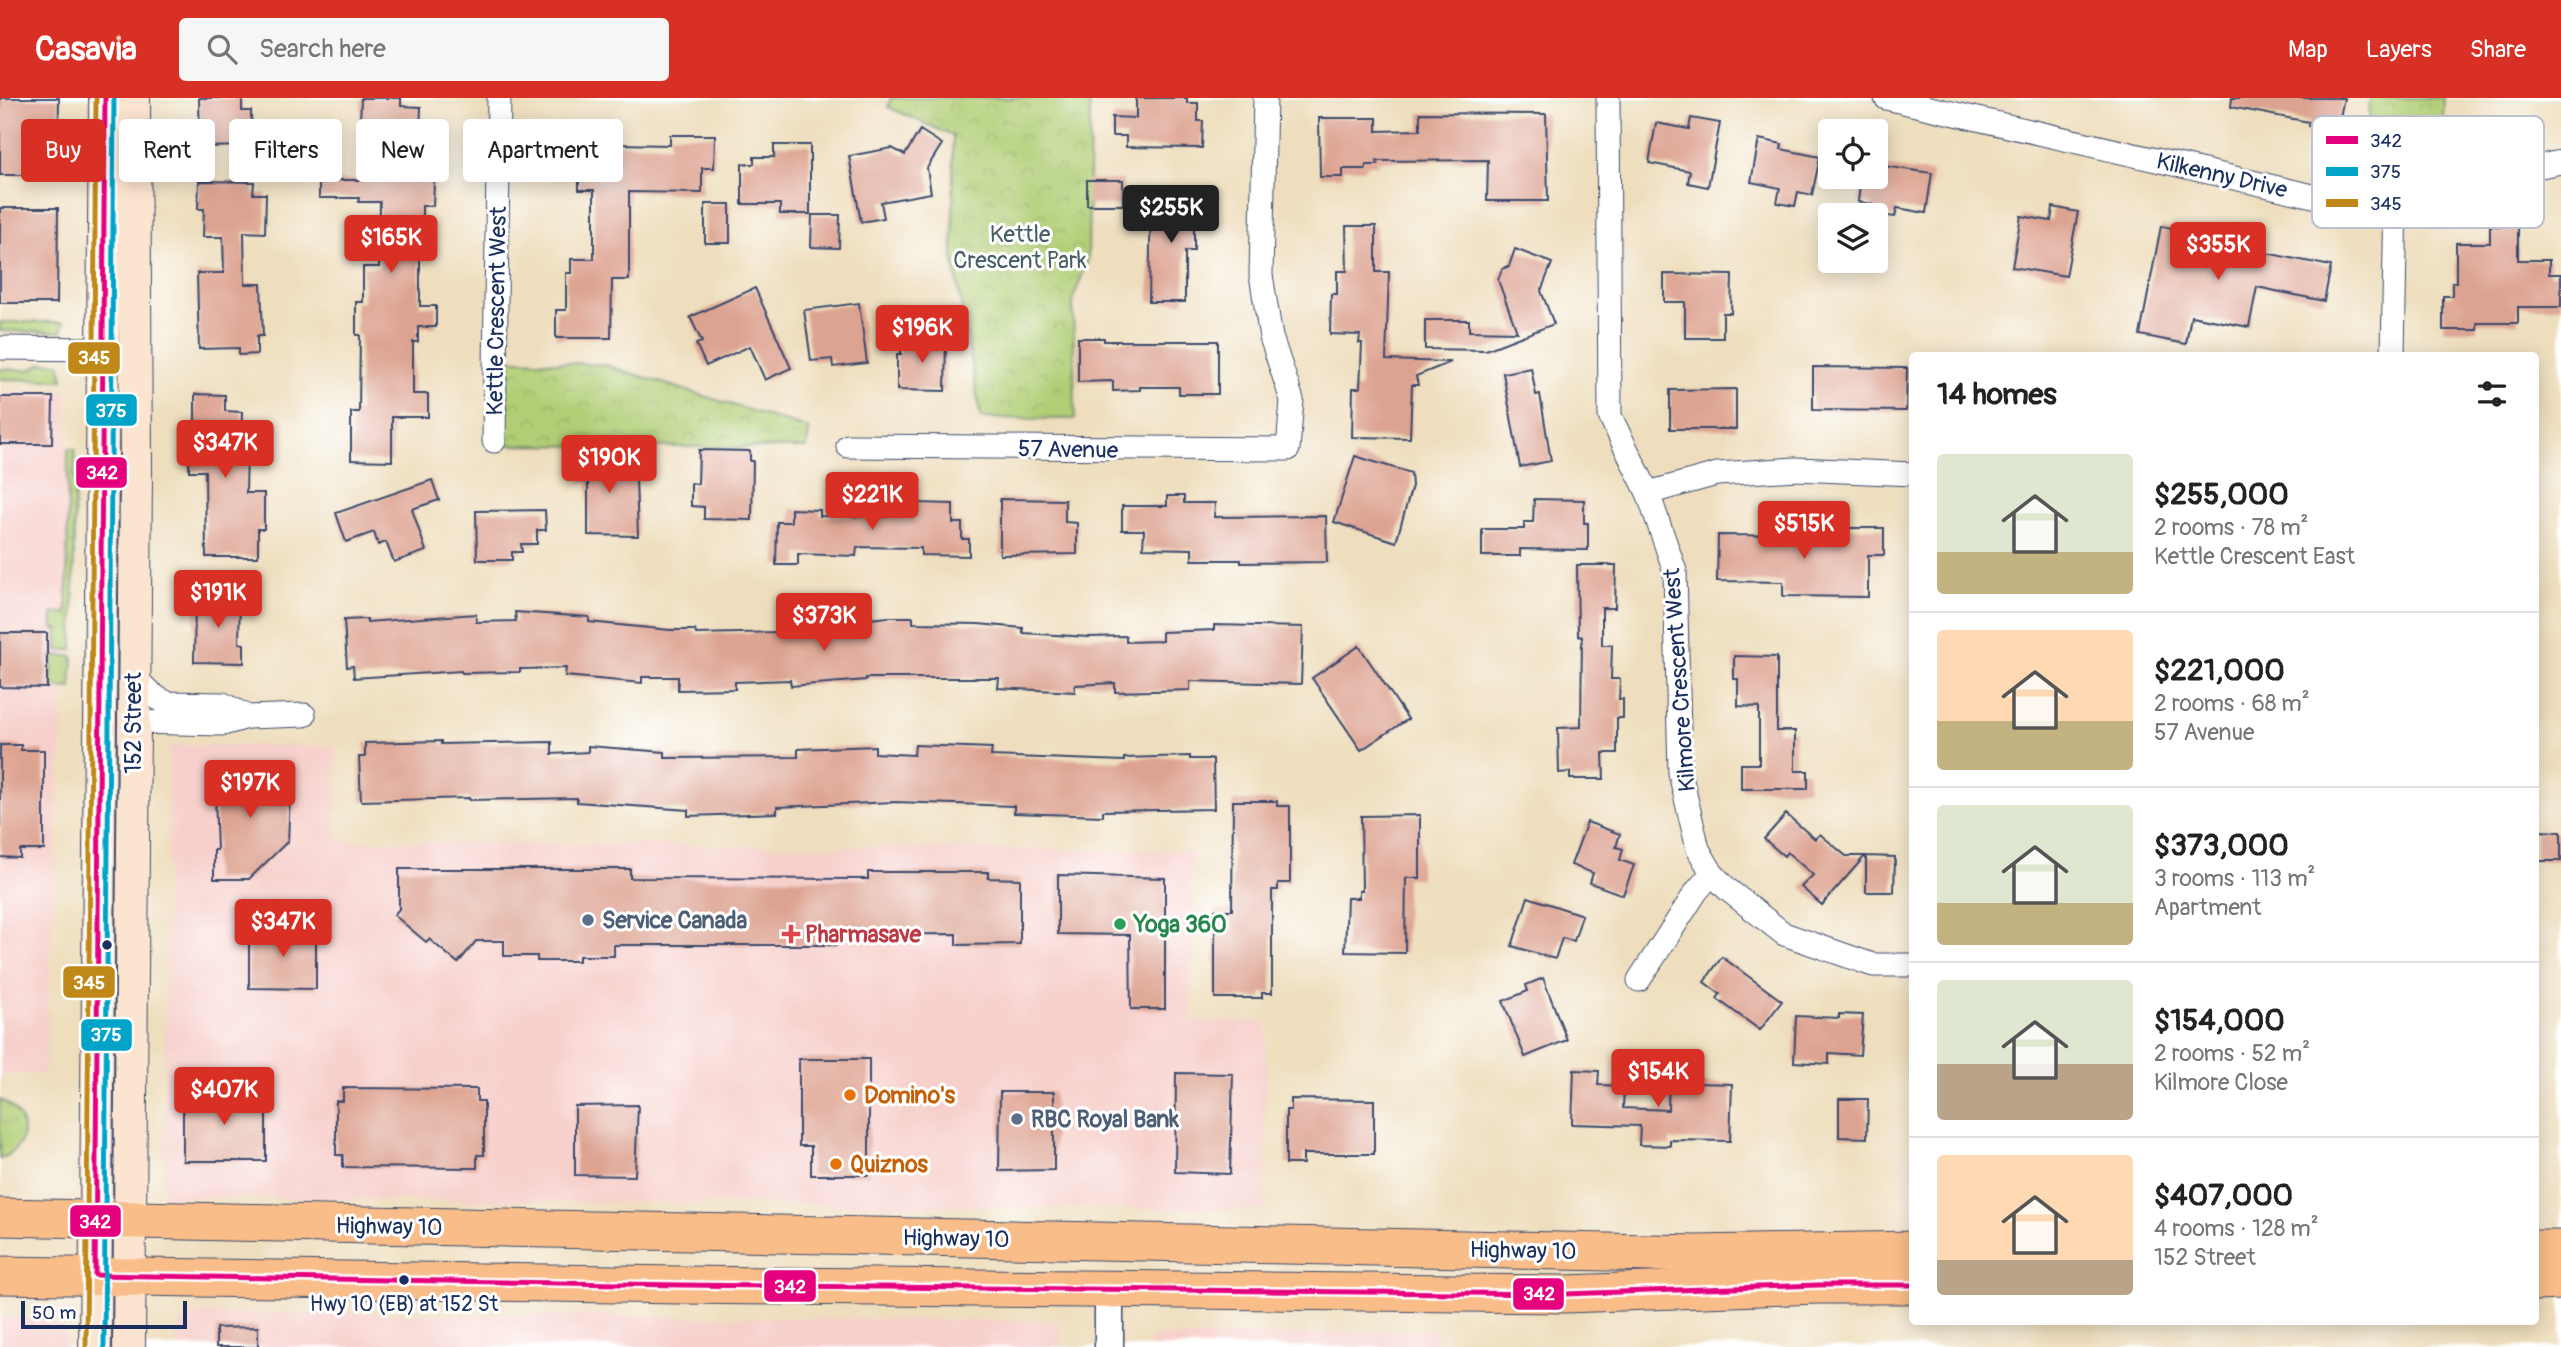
<!DOCTYPE html>
<html lang="en">
<head>
<meta charset="utf-8">
<style>
	:root { --surface:#fff; --page:#f6f6f6; --text:#222; --muted:#767676; --line:#e0e0e0; --accent:#d93025 }
	body { margin:0; font-family:Pangolin,sans-serif; background:var(--page); color:var(--text); height:100vh; display:flex; flex-direction:column; font-size:26px; white-space:nowrap }
	* { box-sizing:border-box; margin:0 }
	p { font-size:23px; color:var(--muted) }
	.icon { flex:none; width:38px; height:38px; fill:none; stroke:currentColor; stroke-width:2; stroke-linecap:round; stroke-linejoin:round }
	.map { position:relative; flex:1; overflow:hidden }
	.side { position:absolute; left:1909px; top:254px; width:630px; height:973px; display:flex; flex-direction:column; background:var(--surface); border-radius:7px; box-shadow:0 4px 18px #0003 }
	.side>* { flex:none }
	.banner { position:absolute; left:21px; top:21px; width:665px; height:63px; display:flex; gap:14px }
	.fabs { position:absolute; left:1818px; top:21px; display:grid; gap:14px }
	.fabs a { display:grid; place-items:center; width:70px; height:70px; border-radius:7px; background:var(--surface); box-shadow:0 4px 18px #0003; font-size:35px }
	.scale { position:absolute; left:21px; bottom:18px; width:166px; box-sizing:border-box; padding-left:7px; border:4px solid #1b2f5e; border-top:0; font-size:19px; line-height:24px; white-space:nowrap; color:#1b2f5e; -webkit-text-stroke:5px #fff; paint-order:stroke }
	.price { position:absolute; translate:-50% -60px; padding:0 16px; border-radius:7px; background:var(--accent); color:#fff; font-size:23px; line-height:46px; filter:drop-shadow(0 2px 4px #0008) }
	.price::after { content:''; position:absolute; left:50%; top:42px; width:21px; height:16px; margin-left:-10px; background:inherit; clip-path:polygon(0 0,100% 0,50% 100%) }
	.price.current { background:#222; color:#fff }
	ul { padding:0; list-style:none }
	li { display:flex; align-items:center; gap:21px; height:175px; padding:0 28px }
	li+li { border-top:2px solid var(--line) }
	li span { display:grid; place-items:center; flex:none; width:196px; height:140px; border-radius:7px; color:#555 }
	li>.icon { margin-inline-start:auto }
	span .icon { width:84px; height:84px; fill:#fffc; stroke-width:1 }
	li b { font-size:30px }
	h2 { display:flex; justify-content:space-between; align-items:center; height:84px; padding:0 28px; font-size:30px }
	.tag { padding:0 24px; border-radius:7px; background:var(--surface); box-shadow:0 4px 18px #0003; font-size:24px; line-height:63px }
	.tag.current { background:var(--accent); color:#fff }
	header { display:flex; align-items:center; gap:42px; box-sizing:border-box; height:98px; padding:0 35px; background:var(--accent); color:#fff }
	header strong { font-size:33px }
	nav { display:flex; gap:38px; margin-inline-start:auto; font-size:24px }
	.search { width:490px; height:63px; background:var(--page); display:flex; align-items:center; gap:18px; box-sizing:border-box; padding:0 24px; border-radius:7px; color:var(--muted); font-size:26px }
	.map>svg:first-child { display:block }
</style>
</head>
<body>
<header>
<strong>Casavia</strong>
<div class="search"><svg class="icon" aria-label="search" viewBox="0 0 24 24"><circle cx="10" cy="10" r="6"/><path d="M15 15l6 6"/></svg>Search here</div>
<nav><a>Map</a><a>Layers</a><a>Share</a></nav>
</header>
<div class="map">
<svg width="2561" height="1249" viewBox="0 0 2561 1249">
	<defs>
		<pattern id="grass-tufts" width="24" height="20" patternUnits="userSpaceOnUse" patternTransform="scale(1.75)"><rect width="24" height="20" fill="#b1ce75"/><path d="M3 7l-1-3M5 7V3M7 7l1-3M15 17l-1-3M17 17v-4M19 17l1-3" fill="none" stroke="#98b168"/></pattern>
		<pattern id="park-crowns" width="20" height="18" patternUnits="userSpaceOnUse" patternTransform="scale(1.75)"><rect width="20" height="18" fill="#b1ce75"/><path d="M2 6a3 3 0 1 1 6 0M12 15a3 3 0 1 1 6 0" fill="none" stroke="#98b168"/></pattern>
	</defs>
	<rect width="100%" height="100%" fill="#fff"/>
	<filter id="ink" filterUnits="userSpaceOnUse"><feTurbulence type="fractalNoise" baseFrequency=".0143" numOctaves="2"/><feDisplacementMap in="SourceGraphic" scale="14" xChannelSelector="R" yChannelSelector="G"/><feConvolveMatrix kernelMatrix="1 2 1 2 8 2 1 2 1" color-interpolation-filters="sRGB"/></filter>
	<filter id="wash" filterUnits="userSpaceOnUse"><feTurbulence type="fractalNoise" baseFrequency=".00686" numOctaves="4" result="noise"/><feDisplacementMap in="SourceGraphic" scale="28" xChannelSelector="R" yChannelSelector="G"/><feGaussianBlur stdDeviation="1.57" result="paint"/><feColorMatrix in="noise" values="0 0 0 0 0 0 0 0 0 0 0 0 0 0 0 0 0 1.4 0 .05"/><feComposite in="paint" operator="in"/></filter>
	<g filter="url(#wash)">
		<rect width="100%" height="100%" fill="#eedebd"/>
		<path fill="#f7d0cc" d="M67,293L66,545L45,976H0V295Z
			M169,647L336,648V743L1193,753L1191,923L1267,924L1264,1112L163,1099Z
			M346,1215L1060,1223V1249H176V1233L193,1216Z
			M47,1219L67,1237L66,1249H0V1220Z
			M1434,1232V1249H1151V1240Z"/>
		<path fill="url(#grass-tufts)" stroke="#667e6a" stroke-width="2" d="M0,224H64L61,234L0,233Z
			M42,265H60L63,282L0,281V271L29,272Z
			M68,351H75L73,552H58V531H53V515H67Z
			M52,558H73L71,590L52,589Z
			M0,1002C29,1015 32,1049 0,1061Z"/>
		<path fill="url(#park-crowns)" stroke="#667e6a" stroke-width="2" d="M891,0H1090L1088,162L1073,201L1075,321L981,320L953,159V38L888,9Z
			M2370,0H2444L2441,81L2366,90Z
			M502,261L605,267L809,331L807,350L499,347Z"/>
		<g id="blocks">
			<path fill="#dda391" d="M0,0H59L58,77H0Z
				M199,0H242V13H251L252,48L200,49Z
				M361,0H401V8L421,9L420,33L436,34L433,108H422V143H420V208H436V229H418V244H413V296H428V319H392V363L351,362V314H359L360,237H356V204H363V169H379L380,104H358L359,100H319V82H377L379,24H360Z
				M1136,0H1187V5H1198V23H1203L1202,50L1126,49V38H1112V19L1136,20Z
				M2232,0H2344L2337,34L2308,28L2309,24L2231,9Z
				M1420,15L1546,16L1548,103H1487L1488,62L1377,63L1378,67H1366V71H1343V79H1320L1319,20H1377V33L1420,32Z
				M1691,20L1720,25L1708,89L1688,85L1690,73L1649,65L1656,25L1689,31Z
				M920,32L942,46L927,70L931,95L881,104L884,120L861,124L849,58L892,50L905,57Z
				M670,37H715L714,70H702V95L629,94V182H612L611,240H556V212H566V175H571V161H594V92H579V80H553V40L617,39V46L670,47Z
				M1759,41L1782,46L1781,51L1820,59L1812,97L1798,94L1795,108L1777,105L1780,90L1751,84Z
				M774,47H810V116H780V106H742V66H754V59H774Z
				M1876,67L1932,75L1926,115L1897,110L1895,119L1871,116L1872,106L1858,104L1861,79H1876Z
				M1087,82H1123V107H1087Z
				M199,83L254,84L253,96H266L265,135L244,134L245,186H261L263,238H257V256L239,257V250L199,251L197,175H224L223,139H203L204,111H198Z
				M1151,97L1200,98L1199,123H1194V153H1185V204H1149Z
				M705,106H730V145H705Z
				M2053,109L2078,114L2066,178L2012,169L2021,118L2051,123Z
				M0,110H58L57,205H0Z
				M812,117H840L839,150L811,149Z
				M1346,128H1376V174H1389L1386,262L1451,264L1416,278L1418,287H1412L1410,340L1352,339L1353,290H1360L1362,245H1359L1360,237L1330,236L1331,196H1337V173H1347Z
				M2161,128L2246,145L2245,151L2331,168L2324,203L2257,189L2249,229L2191,218L2186,246L2140,237Z
				M2490,128H2518V162H2549V176H2561V209H2518V225H2477V232H2443V198H2452V184H2456V145H2490Z
				M1515,151L1552,165L1541,193L1554,226L1486,252L1425,251V222H1469V233L1517,234L1498,182L1502,171L1509,168Z
				M1664,176L1732,177L1731,215H1723V240H1685V204H1664Z
				M755,190L791,270L765,282L750,248L706,268L696,246L702,244L690,219Z
				M859,205L867,265L833,269L832,261L811,263L804,212Z
				M901,240L946,241L945,293L897,292V256H901Z
				M1078,240H1104V243H1218V296H1179V289H1140V292L1113,293V283L1078,284Z
				M1813,269L1907,270L1906,313L1813,312Z
				M1531,270L1536,297L1540,296L1551,363L1520,369L1503,275Z
				M1736,291V331H1670V292Z
				M195,296L225,297V313L242,314L241,352H247L246,395H264V431H258V459H206L205,373H189L190,330H195Z
				M0,299H53L52,346H0Z
				M581,350H606V361H623V380H636L638,438L588,437V384H581Z
				M699,352L750,353V363H753L752,422L704,421V409L691,408V385L698,386Z
				M1355,358L1411,375L1412,388L1396,444L1334,424Z
				M432,382L439,402L412,411L426,453L394,464L386,444L378,447L374,434L346,444L336,415Z
				M889,397L918,398V405L953,406V425H962V441H969V458L921,457V450L857,449L856,458L798,456V467H776L777,424H791V411L820,412V418L888,419Z
				M1167,398H1184V405H1215L1214,419L1326,418L1327,464L1241,465V462H1192V451L1143,450L1144,432H1122V408H1167Z
				M1000,401L1065,402V424L1077,425V456L1000,457Z
				M1534,401L1584,402V425H1588V452L1520,451V458H1482V431H1524V424H1533Z
				M545,412L546,432H537V446H521L522,454H512V462H477L476,413Z
				M1809,430H1884V457H1868V499L1783,498V484L1717,483L1718,437L1809,438Z
				M1577,467H1616L1615,510H1602V547H1612L1611,581H1620L1619,601H1623V620H1617V655H1603L1604,681H1570V674L1559,675L1558,630L1581,629L1582,538H1578Z
				M213,494L240,495L239,545L244,546V565L194,564L195,502H213Z
				M515,514L589,519V524L670,532H695L696,536L778,534L777,530L889,519H913V525L978,526L1023,530V535L1089,539L1126,538V544L1162,543V534L1214,532V527L1303,529L1301,586L1190,583V592L1115,594V585L1075,587V594L998,590L999,580H866V582L791,588L790,582L735,584V591L678,592V579H642V585L565,578L566,570L520,571V574L462,575L461,573L354,580L353,568L347,569L344,522L367,521V524L476,516V524L516,523Z
				M0,535H47V590L0,589Z
				M1359,548L1408,621L1361,652L1312,580Z
				M1734,558L1777,559V633H1795V673H1808V691H1741V666H1759V609L1738,608V581H1734Z
				M441,643V646L552,644V656L588,654V648L665,654V660L798,659V651L875,648V655L914,657L915,647L992,650L991,658L1124,663V660L1190,658V661H1213L1214,711L1103,713V718L1014,715V708L895,704L777,709V715L688,718V712L577,704V700L469,702V700L361,703L359,659H365V645Z
				M0,647H21V652H44V752H20V760L0,759Z
				M214,673H291L288,743L249,781H214V752H217Z
				M1233,703H1277V708H1290V785H1278V792H1272V895H1262V900H1215V812H1232Z
				M1786,716L1815,741L1820,736L1846,758H1865L1822,807L1801,789L1813,777L1787,754L1784,758L1764,741Z
				M1420,717V780H1406L1405,855L1345,854L1347,800H1359V793H1362L1361,718Z
				M1587,724L1620,736L1616,749L1623,751L1620,762L1634,767L1623,797L1590,785L1593,775L1571,767Z
				M2536,733L2561,734V763H2536Z
				M1866,758L1895,759L1894,794H1866Z
				M399,771H630V780L868,781V774H988V780L1020,781V846L956,847V836L837,837V847H614V858H579V863H537V858H504V843H476L458,865L429,841L426,844L394,817L399,811Z
				M1058,777L1165,780V911H1131L1130,837L1058,836Z
				M1528,799L1582,817L1574,843L1562,840L1555,861L1512,848Z
				M249,832H316V891L249,890Z
				M1722,859L1782,903L1760,932L1717,901L1720,896L1704,884Z
				M1543,880L1567,942L1525,959L1503,903L1528,893L1526,887Z
				M1839,916L1863,917L1860,957L1829,955V966L1794,964L1796,918L1839,920Z
				M799,961H869V1077H811V1048H799Z
				M1574,972L1599,973L1598,987L1624,988L1623,1010L1668,1012L1669,974L1698,975V985L1732,986L1730,1043L1670,1042V1048L1639,1047L1640,1028L1572,1026Z
				M1176,975L1233,976L1230,1076L1175,1074Z
				M343,990L477,991V1003H484V1057H477V1070L343,1069V1057H336V1003H343Z
				M183,994L266,995V1063H183Z
				M1000,994H1054V1072L999,1073Z
				M1291,1001L1374,1002V1056H1303V1066H1286V1012H1291Z
				M1839,1001H1868L1867,1040L1839,1039Z
				M638,1007L635,1078L575,1077V1008Z
				M258,1229V1249H216V1230Z"/>
		</g>
	</g>
	<g filter="url(#ink)">
		<use href="#blocks" fill-opacity="0" stroke="#3b496c" stroke-width="2"/>
		<g fill="none" stroke-linecap="round" stroke-linejoin="round">
			<g stroke="#3b496c" stroke-width="25">
				<path id="minor" d="M1608,0L1610,318L1648,395L1675,473L1680,675L1698,751L1712,775L1727,791L1784,836L1873,867H1913
					M1886,0L2326,101L2396,97L2561,64
					M0,250L102,251
					M2393,257L2396,97
					M494,343L499,0
					M848,348L1288,351L1292,302L1271,239L1261,177L1265,0
					M1648,395L1717,376L1796,371L1913,376
					M134,578C144,589 153,600 168,605L223,606L248,619
					M133,624L223,626L248,619L304,617
					M1639,882L1696,794L1712,775"/>
			</g>
			<g stroke="#3b496c" stroke-width="31">
				<path id="tertiary" d="M1109,1249V1191"/>
			</g>
			<g stroke="#3b496c" stroke-width="34">
				<path id="secondary" d="M95,1249L105,0
					M129,1249L136,375L134,0"/>
			</g>
			<g stroke="#3b496c" stroke-width="39">
				<path id="trunk" d="M0,1119L1697,1156L1913,1152
					M2536,1151H2561
					M0,1177L681,1187L1565,1196L1818,1187H1913
					M2536,1184L2561,1183"/>
			</g>
			<use href="#minor" stroke="#fff" stroke-width="23"/>
			<use href="#tertiary" stroke="#fff" stroke-width="28"/>
			<use href="#secondary" stroke="#fce5d0" stroke-width="32"/>
			<use href="#trunk" stroke="#f8bd89" stroke-width="37"/>
			<g stroke="#fff" stroke-width="10">
				<path id="bus-1" d="M105,0L95,1177L681,1187L1565,1196L1818,1187H1913"/>
			</g>
			<g stroke="#fff" stroke-width="10">
				<path id="bus-2" d="M104,1249L114,0"/>
			</g>
			<g stroke="#fff" stroke-width="10">
				<path id="bus-3" d="M86,1249L96,0"/>
			</g>
			<use href="#bus-1" stroke="#e5007d" stroke-width="5"/>
			<use href="#bus-2" stroke="#01a3c8" stroke-width="5"/>
			<use href="#bus-3" stroke="#c08818" stroke-width="5"/>
		</g>
	</g>
	<g fill="#5c6f8a" stroke="#fff" stroke-width="2.5">
		<circle cx="588" cy="822" r="7"/>
		<circle cx="1017" cy="1021" r="7"/>
	</g>
	<circle fill="#2e9e5b" stroke="#fff" stroke-width="2.5" cx="1120" cy="826" r="7"/>
	<path fill="#e0444e" stroke="#fff" stroke-width="2.5" d="M787.5 825.5h7v7h7v7h-7v7h-7v-7h-7v-7h7z"/>
	<g fill="#1b2f5e" stroke="#fff" stroke-width="2.5">
		<circle cx="107" cy="847" r="6"/>
		<circle cx="404" cy="1182" r="6"/>
	</g>
	<g fill="#e8710a" stroke="#fff" stroke-width="2.5">
		<circle cx="850" cy="997" r="7"/>
		<circle cx="836" cy="1066" r="7"/>
	</g>
	<g text-anchor="middle" stroke-width="6" stroke-linejoin="round" paint-order="stroke">
		<g font-size="21" fill="#1b2f5e" stroke="#fff">
			<text x="404" y="1213">Hwy 10 (EB) at 152 St</text>
		</g>
		<g font-size="23" fill="#1b2f5e" stroke="#fff">
			<text transform="translate(2222 77) rotate(13)" y="8">Kilkenny Drive</text>
			<text transform="translate(496 213) rotate(-89)" y="8">Kettle Crescent West</text>
			<text transform="translate(1068 351) rotate(1)" y="8">57 Avenue</text>
			<text transform="translate(1679 582) rotate(-94)" y="8">Kilmore Crescent West</text>
			<text transform="translate(133 625) rotate(-90)" y="8">152 Street</text>
			<text transform="translate(389 1128) rotate(1)" y="8">Highway 10</text>
			<text transform="translate(956 1140) rotate(1)" y="8">Highway 10</text>
			<text transform="translate(1523 1152) rotate(1)" y="8">Highway 10</text>
		</g>
		<g font-size="23" fill="#485f65" stroke="#fff">
			<text x="1020" y="144">Kettle<tspan x="1020" dy="26">Crescent Park</tspan></text>
		</g>
		<g font-size="23" font-weight="bold" fill="#4e5e75" stroke="#fff" text-anchor="start">
			<text x="602" y="830">Service Canada</text>
			<text x="1031" y="1029">RBC Royal Bank</text>
		</g>
		<g font-size="23" font-weight="bold" fill="#27864d" stroke="#fff" text-anchor="start">
			<text x="1134" y="834">Yoga 360</text>
		</g>
		<g font-size="23" font-weight="bold" fill="#be3a42" stroke="#fff" text-anchor="start">
			<text x="805" y="844">Pharmasave</text>
		</g>
		<g font-size="23" font-weight="bold" fill="#c56008" stroke="#fff" text-anchor="start">
			<text x="864" y="1005">Domino's</text>
			<text x="850" y="1074">Quiznos</text>
		</g>
	</g>
	<rect x="2312" y="18" width="232" height="112" rx="10" fill="#fff" stroke="#bbc1cf" stroke-width="2"/>
	<rect x="2326" y="38" width="32" height="8" fill="#e5007d"/>
	<rect x="2326" y="69" width="32" height="9" fill="#01a3c8"/>
	<rect x="2326" y="101" width="32" height="8" fill="#c08818"/>
	<g font-size="19" fill="#1b2f5e">
		<text x="2370" y="49">342</text>
		<text x="2370" y="80">375</text>
		<text x="2370" y="112">345</text>
	</g>
	<g stroke="#fff" stroke-width="2.5">
		<rect x="67" y="243" width="54" height="34" rx="7" fill="#c08818"/>
		<rect x="85" y="295" width="53" height="34" rx="7" fill="#01a3c8"/>
		<rect x="75" y="358" width="53" height="33" rx="7" fill="#e5007d"/>
		<rect x="62" y="867" width="54" height="34" rx="7" fill="#c08818"/>
		<rect x="80" y="920" width="53" height="34" rx="7" fill="#01a3c8"/>
		<rect x="69" y="1106" width="53" height="34" rx="7" fill="#e5007d"/>
		<rect x="763" y="1171" width="54" height="34" rx="7" fill="#e5007d"/>
		<rect x="1512" y="1179" width="53" height="34" rx="7" fill="#e5007d"/>
	</g>
	<g font-size="19" text-anchor="middle" font-weight="bold" fill="#fff">
		<text x="94" y="266">345</text>
		<text x="111" y="319">375</text>
		<text x="102" y="381">342</text>
		<text x="89" y="891">345</text>
		<text x="106" y="943">375</text>
		<text x="95" y="1130">342</text>
		<text x="790" y="1195">342</text>
		<text x="1539" y="1202">342</text>
	</g>
</svg>
<div class="fabs">
<a><svg class="icon" aria-label="locate" viewBox="0 0 24 24"><circle cx="12" cy="12" r="6"/><path d="M12 2v4M12 18v4M2 12h4M18 12h4"/></svg></a>
<a><svg class="icon" aria-label="layers" viewBox="0 0 24 24"><path d="M12 4l9 5-9 5-9-5zM3 14l9 5 9-5"/></svg></a>
</div>
<div class="scale">50 m</div>
<b class="price current" style="left:1171px;top:147px">$255K</b>
<b class="price" style="left:391px;top:177px">$165K</b>
<b class="price" style="left:2218px;top:184px">$355K</b>
<b class="price" style="left:922px;top:267px">$196K</b>
<b class="price" style="left:225px;top:382px">$347K</b>
<b class="price" style="left:609px;top:397px">$190K</b>
<b class="price" style="left:872px;top:434px">$221K</b>
<b class="price" style="left:1804px;top:463px">$515K</b>
<b class="price" style="left:218px;top:532px">$191K</b>
<b class="price" style="left:824px;top:555px">$373K</b>
<b class="price" style="left:250px;top:722px">$197K</b>
<b class="price" style="left:283px;top:861px">$347K</b>
<b class="price" style="left:1658px;top:1011px">$154K</b>
<b class="price" style="left:224px;top:1029px">$407K</b>
<div class="banner">
<a class="tag current">Buy</a>
<a class="tag">Rent</a>
<a class="tag">Filters</a>
<a class="tag">New</a>
<a class="tag">Apartment</a>
</div>
<section class="side">
<h2>14 homes<svg class="icon" aria-label="filters" viewBox="0 0 24 24"><path d="M4 7h16M4 17h16"/><circle cx="9" cy="7" r="2"/><circle cx="15" cy="17" r="2"/></svg></h2>
<ul>
<li><span style="background:linear-gradient(#dfe7d0 70%,#c2b280 0)"><svg class="icon" aria-label="home" viewBox="0 0 24 24"><path d="M3 11l9-7 9 7M6 9v11h12V9"/></svg></span><div><b>$255,000</b><p>2 rooms · 78 m²</p><p>Kettle Crescent East</p></div></li>
<li><span style="background:linear-gradient(#ffd9b3 65%,#c2b280 0)"><svg class="icon" aria-label="home" viewBox="0 0 24 24"><path d="M3 11l9-7 9 7M6 9v11h12V9"/></svg></span><div><b>$221,000</b><p>2 rooms · 68 m²</p><p>57 Avenue</p></div></li>
<li><span style="background:linear-gradient(#dfe7d0 70%,#c2b280 0)"><svg class="icon" aria-label="home" viewBox="0 0 24 24"><path d="M3 11l9-7 9 7M6 9v11h12V9"/></svg></span><div><b>$373,000</b><p>3 rooms · 113 m²</p><p>Apartment</p></div></li>
<li><span style="background:linear-gradient(#dfe7d0 60%,#b9a48a 0)"><svg class="icon" aria-label="home" viewBox="0 0 24 24"><path d="M3 11l9-7 9 7M6 9v11h12V9"/></svg></span><div><b>$154,000</b><p>2 rooms · 52 m²</p><p>Kilmore Close</p></div></li>
<li><span style="background:linear-gradient(#ffd9b3 75%,#b9a48a 0)"><svg class="icon" aria-label="home" viewBox="0 0 24 24"><path d="M3 11l9-7 9 7M6 9v11h12V9"/></svg></span><div><b>$407,000</b><p>4 rooms · 128 m²</p><p>152 Street</p></div></li>
</ul>
</section>
</div>
</body>
</html>
